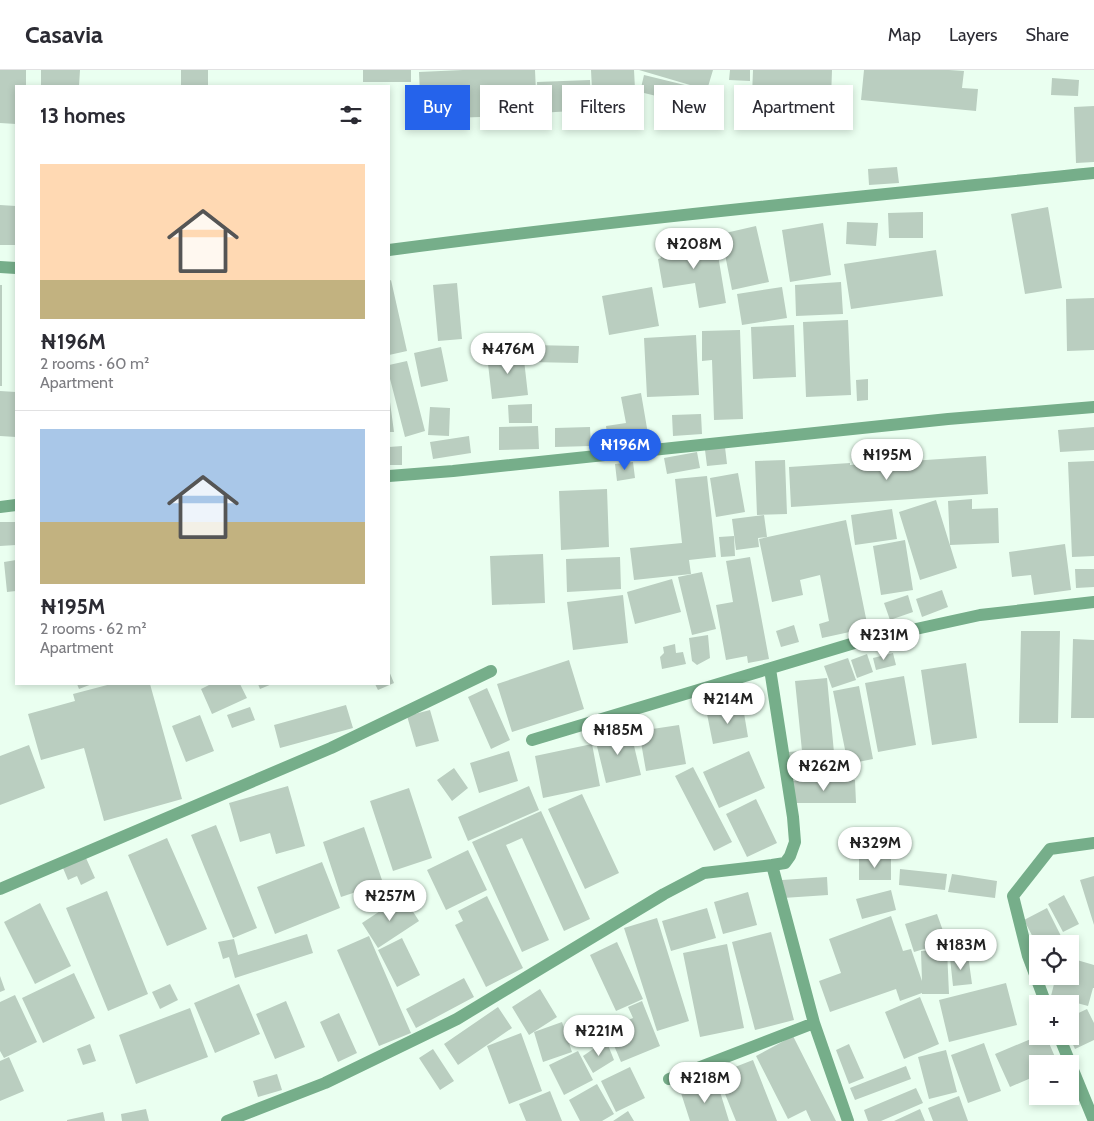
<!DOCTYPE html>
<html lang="en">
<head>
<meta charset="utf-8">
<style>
	:root { --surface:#fff; --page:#f7f7f7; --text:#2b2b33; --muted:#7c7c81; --line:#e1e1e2; --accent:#2563eb }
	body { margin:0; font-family:Cabin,sans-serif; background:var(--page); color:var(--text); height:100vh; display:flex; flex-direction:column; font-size:19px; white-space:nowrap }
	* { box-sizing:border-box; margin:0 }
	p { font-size:16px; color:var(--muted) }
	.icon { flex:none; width:28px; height:28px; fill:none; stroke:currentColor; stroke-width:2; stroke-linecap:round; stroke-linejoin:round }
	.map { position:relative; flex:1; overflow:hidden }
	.panel { position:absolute; left:15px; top:15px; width:375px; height:600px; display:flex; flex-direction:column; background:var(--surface); border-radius:0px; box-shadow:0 2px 8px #0003 }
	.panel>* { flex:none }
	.hud { position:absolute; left:405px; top:15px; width:475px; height:45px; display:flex; gap:10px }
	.buttons { position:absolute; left:1029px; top:865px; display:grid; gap:10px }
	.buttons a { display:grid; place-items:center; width:50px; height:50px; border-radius:0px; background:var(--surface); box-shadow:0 2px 8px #0003; font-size:25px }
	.price { position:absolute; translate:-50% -42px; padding:0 11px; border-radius:18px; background:#fff; color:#222; font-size:16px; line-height:32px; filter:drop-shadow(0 1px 2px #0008) }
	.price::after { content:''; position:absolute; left:50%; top:30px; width:15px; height:11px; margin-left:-8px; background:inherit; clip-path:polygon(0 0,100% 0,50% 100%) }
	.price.on { background:var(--accent); color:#fff }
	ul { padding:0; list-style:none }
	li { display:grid; align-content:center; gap:10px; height:265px; padding:0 25px }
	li+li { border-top:1px solid var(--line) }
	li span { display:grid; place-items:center; height:155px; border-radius:0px; color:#555 }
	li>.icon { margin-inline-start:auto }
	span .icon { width:90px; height:90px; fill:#fffc; stroke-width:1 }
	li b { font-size:21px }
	h2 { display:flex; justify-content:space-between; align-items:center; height:60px; padding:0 25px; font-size:21px }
	.tag { padding:0 18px; border-radius:0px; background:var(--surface); box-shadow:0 2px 8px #0003; font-size:18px; line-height:45px }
	.tag.on { background:var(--accent); color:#fff }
	header { display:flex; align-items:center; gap:30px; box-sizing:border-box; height:70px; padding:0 25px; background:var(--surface); border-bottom:1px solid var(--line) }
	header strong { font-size:24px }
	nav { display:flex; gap:28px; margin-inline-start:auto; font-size:18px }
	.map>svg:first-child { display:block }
</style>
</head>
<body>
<header>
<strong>Casavia</strong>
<nav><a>Map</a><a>Layers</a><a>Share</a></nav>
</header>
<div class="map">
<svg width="1094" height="1051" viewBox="0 0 1094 1051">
	<rect width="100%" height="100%" fill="#eafff0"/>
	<path fill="#bacec0" d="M0,0H26V16H16V54L0,53Z
		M41,0H80L79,16H41Z
		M181,0H208V16H181Z
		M363,0H411V12H363Z
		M463,0H535L537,45L421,49L419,2Z
		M591,0H634L635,19L592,20Z
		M639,0H713L707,20Z
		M730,0H750V11L729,10Z
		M753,0H832L831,29L752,26Z
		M864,0H949L964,1L962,18L978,19L976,41L861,30Z
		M644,5L689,16L685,33L640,22Z
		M1052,8L1079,10L1078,26L1051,25Z
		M590,10L591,40L538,43L537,12Z
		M636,21L637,38L600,40L599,22Z
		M1094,36V92L1076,93L1074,37Z
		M897,97L899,113L869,115L868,99Z
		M0,135L16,136V175H0Z
		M1048,137L1062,218L1025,224L1011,144Z
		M923,142V168H889L888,143Z
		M847,152L878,153L876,176L846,174Z
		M823,153L831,205L790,212L782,160Z
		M756,156L769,212L732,220L721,164Z
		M715,167L726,233L699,238L695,213L663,218L658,189L661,188L659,177Z
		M936,180L943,226L851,239L844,194Z
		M391,210L407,281L389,285V211Z
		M841,212L843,244L796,246L795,215Z
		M457,213L462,269L438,271L433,215Z
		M0,215H2V316H0Z
		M652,217L659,256L609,265L602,226Z
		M782,217L787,248L742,255L737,224Z
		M1094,228V280L1067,281L1066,229Z
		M848,250L851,325L806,327L803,252Z
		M794,255L796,307L753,309L751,257Z
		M740,260L743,349L714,350L712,290L702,291V261Z
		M696,265L699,325L647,327L644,268Z
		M530,275L579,276L578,293L530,292Z
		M441,277L448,311L421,317L414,283Z
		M523,281L528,325L492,329L487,285Z
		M407,291L425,361L405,367L389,305V295Z
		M868,309V330L857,331L856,310Z
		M0,321L16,322V367L0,366Z
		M641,323L648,364L608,371L606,356L626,353L621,327Z
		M389,332H390L394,362H389Z
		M532,334V353H509L508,335Z
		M430,337L450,338L449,366L428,365Z
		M701,344L702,364L673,366L672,345Z
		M538,356L539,379L499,380V357Z
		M590,357L591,376L555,377V358Z
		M1094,357V380L1060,382L1058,360Z
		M469,366L471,383L433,389L430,372Z
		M402,376V395H389V377Z
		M725,377L727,394L707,396L705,380Z
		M697,382L700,398L667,404L664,388Z
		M986,386L988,424L791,437L789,397L850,393V395Z
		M785,390L787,444L757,445L755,391Z
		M1094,391V486L1072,487L1068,392Z
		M633,392L635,408L617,411L615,394Z
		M738,403L745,442L716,447L710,408Z
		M707,406L716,487L689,490L691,504L634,510L630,478L682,473L675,409Z
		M607,419L609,477L561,480L559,421Z
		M972,429V439L998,438L999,473L950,475L948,431Z
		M936,430L957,498L920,510L899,442Z
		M892,439L897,469L855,475L851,445Z
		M764,445L767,467L758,468L759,477L736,480L732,449Z
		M846,450L868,558L822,568L819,554L829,551L820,505L800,510L803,525L772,532L759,469Z
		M0,452H16V475L0,476Z
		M734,466L735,486L721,487L719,467Z
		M905,470L913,520L881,525L873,476Z
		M1065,474L1071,520L1034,525L1031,505L1012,507L1009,482Z
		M543,484L545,533L492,535L490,486Z
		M620,487L621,519L567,522L566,489Z
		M750,487L769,589L748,593L747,586L726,590L716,535L733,532L726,491Z
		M16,490V521L7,522L4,492Z
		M1075,499H1094V517L1076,518Z
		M702,502L716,559L692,565L678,507Z
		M672,509L681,542L635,554L627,522Z
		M942,520L948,537L922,547L916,529Z
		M623,525L628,573L573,580L567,532Z
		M908,525L913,542L890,550L884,533Z
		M794,555L799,572L781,577L776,561Z
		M1021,561H1060L1058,653H1019Z
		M708,565L710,588L697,595L692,591L689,568Z
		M1073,569L1094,570V648H1071Z
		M675,574L676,583L683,582L686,594L662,599L660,587L664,583L663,577Z
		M893,583L896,595L876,600L873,588Z
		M867,584L873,602L857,608L851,590Z
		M848,588L856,610L832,618L824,596Z
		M569,590L584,639L512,662L497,614Z
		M966,593L977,668L932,675L921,600Z
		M389,601L394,613L378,620L375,614H389Z
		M904,606L916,675L878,682L865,613Z
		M827,608L836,704L790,708L787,682L802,681L795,611Z
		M77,614H92L79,619Z
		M111,614V615L115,614H150L182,729L104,751L84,678L41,690L28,644L75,631L73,624Z
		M211,614H240L247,628L212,644L201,619Z
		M258,614H272L260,619Z
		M859,616L873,689L848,694L833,621Z
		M487,618L510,670L491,679L468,627Z
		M346,635L353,658L280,678L274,655Z
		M250,637L255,650L232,658L227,645Z
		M743,637L748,667L713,674L707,644Z
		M430,640L439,671L416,677L407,646Z
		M200,645L214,681L186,692L172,656Z
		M679,655L686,694L646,701L639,661Z
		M630,659L641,705L606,713L595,668Z
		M592,674L600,716L543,728L535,686Z
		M29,675L45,718L0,735V686Z
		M509,681L518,711L479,723L470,693Z
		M749,681L765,718L719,738L703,702Z
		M693,697L732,772L714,781L675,706Z
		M454,698L468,718L452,731L437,710Z
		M855,710L856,733H792V711Z
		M288,716L305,776L276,784L270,763L240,772L229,733Z
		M529,716L539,740L468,771L458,747Z
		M409,718L432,788L393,801L370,731Z
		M582,724L619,803L585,819L548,739Z
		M756,729L777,773L747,787L726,744Z
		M541,741L590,849L564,861L522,768L506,775L549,870L522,882L472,772Z
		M216,755L257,858L233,868L191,765Z
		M364,757L383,813L341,827L323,772Z
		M167,768L207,859L167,876L128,785Z
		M468,780L487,820L446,840L427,800Z
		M86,788L95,808L81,815L77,806L68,810L63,798Z
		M859,788H891V810H859Z
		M322,792L340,838L275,864L257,817Z
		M900,799L947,804L945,820L899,815Z
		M952,804L997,811L995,828L948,822Z
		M1094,806V855L1080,810Z
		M827,807L828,825L783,828L782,810Z
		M891,820L896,840L862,849L856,829Z
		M107,821L148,924L108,941L66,838Z
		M748,822L757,855L723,864L714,832Z
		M1064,825L1079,854L1063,862L1048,834Z
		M403,826L419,851L378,878L362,853Z
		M487,826L523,898L486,917L455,855L463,851L458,841Z
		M40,833L71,896L35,914L4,852Z
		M707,838L716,868L671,881L662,851Z
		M1047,838L1065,874H1038V877L1024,850Z
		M937,844L947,872L914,882L905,854Z
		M891,846L903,881L911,879L922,911L921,881L947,880L949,924H922V923L900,931L896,919L830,942L819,911L841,903L829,869Z
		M657,848L689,951L657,961L624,858Z
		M771,862L794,950L755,960L732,872Z
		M307,864L313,883L235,908L229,887L223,889L218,872L234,869L238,885Z
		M369,866L411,963L379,976L337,880Z
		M402,868L420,905L397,917L378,880Z
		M617,872L643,929L616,941L590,885Z
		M727,874L744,958L700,967L683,883Z
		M968,885L972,914L953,916L950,888Z
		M1070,888L1094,895V918H1093L1088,936L1051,926L1056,906H1070Z
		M74,903L95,948L43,973L22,928Z
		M0,906L5,920L0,922Z
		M464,908L474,927L416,958L406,939Z
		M1006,913L1017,955L949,972L939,930Z
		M170,914L178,930L160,939L152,922Z
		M239,914L260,964L215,983L194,933Z
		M540,919L557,947L529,965L512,937Z
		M15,925L37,972L4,988L0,981V932Z
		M920,927L939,974L904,989L885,942Z
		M286,931L305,977L275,989L256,944Z
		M642,931L660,976L621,992L607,959L633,948L628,937Z
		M498,937L512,958L458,995L444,974Z
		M190,938L208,987L136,1014L119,965Z
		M1087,939L1094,953V970L1075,979L1069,966H1070V947Z
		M339,943L357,983L338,992L320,952Z
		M562,952L572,982L543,992L534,962Z
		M521,963L542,1021L509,1034L487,976Z
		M793,966L836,1051H811L806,1040L788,1049L756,986Z
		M1038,966H1046L1058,994H1038V1005L1010,1017L995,984Z
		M606,970L614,990L593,1003L583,986Z
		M984,973L1001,1021L968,1033L951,985Z
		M90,974L96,991L83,995L77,979Z
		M849,974L864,1008L849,1014L836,980Z
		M433,979L454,1011L440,1020L419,988Z
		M946,980L957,1022L929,1029L918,987Z
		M578,981L593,1010L564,1025L549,995Z
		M9,987L24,1021L0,1031V991Z
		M753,990L777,1051H736L717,1004Z
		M906,996L911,1009L855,1030L850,1018Z
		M630,997L645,1028L616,1042L601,1011Z
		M277,1004L282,1020L258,1027L253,1011Z
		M717,1012L729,1051H690L681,1023Z
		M597,1014L614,1044L602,1051H580L569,1030Z
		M916,1018L923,1033L881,1051H868L864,1040Z
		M550,1021L562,1051H526L519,1034Z
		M959,1026L968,1051H933L928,1038Z
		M146,1039L149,1051H122L121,1044Z
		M920,1039L925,1051H894Z
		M628,1041L634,1051H613Z
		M103,1042L105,1051H67V1050Z"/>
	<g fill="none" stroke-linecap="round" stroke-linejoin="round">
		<path stroke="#76ae8a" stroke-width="12" d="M389,180C623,149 859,127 1094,103
			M0,197L16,198
			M389,406L453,401L948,349L1094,337
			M0,437L16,435
			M532,670L861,571L980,545L1094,532
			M772,795L814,953L848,1051
			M0,819L331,678L491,601
			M1046,934L1028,886L1013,826L1050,779L1094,773
			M1059,966L1094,1051
			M669,1009L814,953
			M227,1051L325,1013L457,949L664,824L704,803L772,795L785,793L790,786L795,772L793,747L770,599"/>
	</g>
</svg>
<div class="buttons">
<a><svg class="icon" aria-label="locate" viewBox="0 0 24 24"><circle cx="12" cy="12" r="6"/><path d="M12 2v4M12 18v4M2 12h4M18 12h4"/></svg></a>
<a>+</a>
<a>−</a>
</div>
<b class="price" style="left:694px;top:200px">₦208M</b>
<b class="price" style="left:508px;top:305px">₦476M</b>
<b class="price on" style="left:625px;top:401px">₦196M</b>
<b class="price" style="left:887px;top:411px">₦195M</b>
<b class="price" style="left:884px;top:591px">₦231M</b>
<b class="price" style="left:728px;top:655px">₦214M</b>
<b class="price" style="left:618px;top:686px">₦185M</b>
<b class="price" style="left:824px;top:722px">₦262M</b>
<b class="price" style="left:875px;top:799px">₦329M</b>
<b class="price" style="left:390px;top:852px">₦257M</b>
<b class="price" style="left:961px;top:901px">₦183M</b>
<b class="price" style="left:599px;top:987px">₦221M</b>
<b class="price" style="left:705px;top:1034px">₦218M</b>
<div class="hud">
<a class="tag on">Buy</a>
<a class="tag">Rent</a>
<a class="tag">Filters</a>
<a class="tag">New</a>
<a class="tag">Apartment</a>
</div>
<section class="panel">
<h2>13 homes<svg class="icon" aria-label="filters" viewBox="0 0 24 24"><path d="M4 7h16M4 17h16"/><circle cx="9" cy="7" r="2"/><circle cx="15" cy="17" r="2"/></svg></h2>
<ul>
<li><span style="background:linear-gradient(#ffd9b3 75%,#c2b280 0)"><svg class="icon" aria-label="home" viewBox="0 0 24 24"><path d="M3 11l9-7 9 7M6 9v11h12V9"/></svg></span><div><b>₦196M</b><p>2 rooms · 60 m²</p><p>Apartment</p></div></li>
<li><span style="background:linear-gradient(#a9c7e8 60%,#c2b280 0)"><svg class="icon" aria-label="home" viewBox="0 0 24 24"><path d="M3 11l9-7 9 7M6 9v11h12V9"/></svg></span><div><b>₦195M</b><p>2 rooms · 62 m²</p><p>Apartment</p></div></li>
</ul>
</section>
</div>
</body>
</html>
